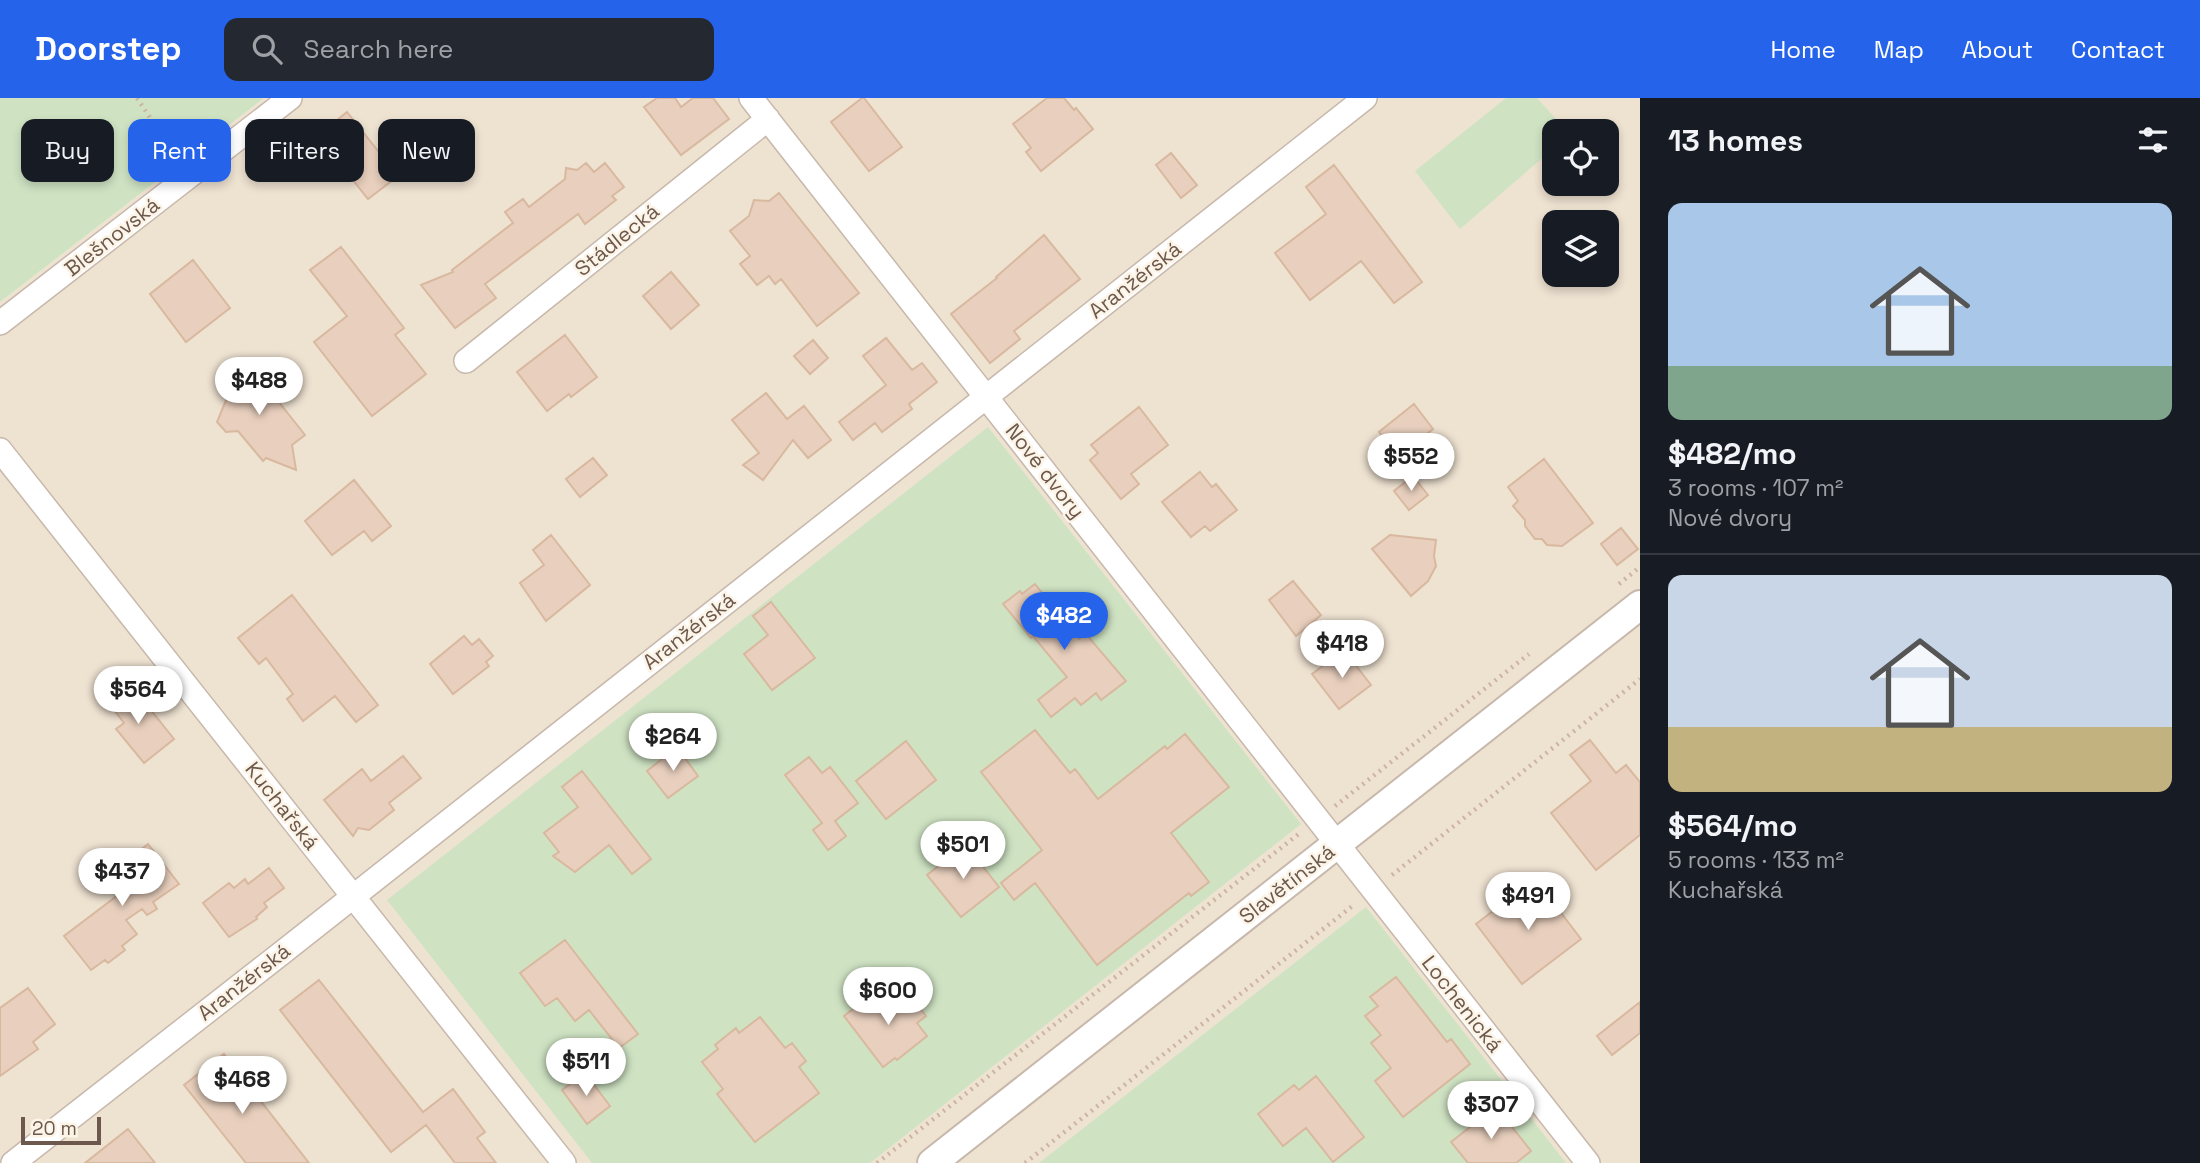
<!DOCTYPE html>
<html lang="en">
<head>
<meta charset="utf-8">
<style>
	:root { --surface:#171b24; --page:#242831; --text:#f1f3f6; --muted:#9ea1a6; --line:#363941; --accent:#2563eb }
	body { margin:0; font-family:"Space Grotesk",sans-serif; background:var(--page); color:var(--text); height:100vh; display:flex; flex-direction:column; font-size:26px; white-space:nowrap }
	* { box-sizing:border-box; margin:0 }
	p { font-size:23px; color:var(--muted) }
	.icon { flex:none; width:38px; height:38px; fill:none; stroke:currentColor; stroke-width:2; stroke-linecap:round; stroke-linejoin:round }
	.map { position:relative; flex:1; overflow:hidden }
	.details { display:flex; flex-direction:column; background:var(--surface); width:560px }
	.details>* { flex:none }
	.hud { position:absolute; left:21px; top:21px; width:665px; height:63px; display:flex; gap:14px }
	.tools { position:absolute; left:1542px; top:21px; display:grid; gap:14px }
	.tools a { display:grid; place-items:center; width:77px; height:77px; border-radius:14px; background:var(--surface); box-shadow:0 4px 10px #0003; font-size:35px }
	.scale { position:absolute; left:21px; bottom:18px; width:80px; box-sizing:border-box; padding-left:7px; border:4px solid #6c584c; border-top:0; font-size:19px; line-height:24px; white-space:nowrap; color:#6c584c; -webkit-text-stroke:5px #fcf4e7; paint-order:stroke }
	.price { position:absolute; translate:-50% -60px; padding:0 16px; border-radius:24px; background:#fff; color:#222; font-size:23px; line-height:46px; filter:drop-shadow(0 2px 4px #0008) }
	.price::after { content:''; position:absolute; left:50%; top:42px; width:21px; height:16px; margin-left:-10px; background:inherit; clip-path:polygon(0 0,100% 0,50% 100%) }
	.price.on { background:var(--accent); color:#fff }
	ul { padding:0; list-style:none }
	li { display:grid; align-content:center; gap:14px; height:371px; padding:0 28px }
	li+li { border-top:2px solid var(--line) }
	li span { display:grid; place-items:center; height:217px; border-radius:14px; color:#555 }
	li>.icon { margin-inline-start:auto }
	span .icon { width:126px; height:126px; fill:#fffc; stroke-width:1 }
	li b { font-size:30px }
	h2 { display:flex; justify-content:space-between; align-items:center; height:84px; padding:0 28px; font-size:30px }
	.pill { padding:0 24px; border-radius:14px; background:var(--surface); box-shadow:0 4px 10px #0003; font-size:24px; line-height:63px }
	.pill.on { background:var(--accent); color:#fff }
	header { display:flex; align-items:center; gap:42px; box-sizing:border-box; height:98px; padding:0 35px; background:var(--accent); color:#fff }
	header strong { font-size:33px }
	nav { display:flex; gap:38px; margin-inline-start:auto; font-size:24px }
	.search { width:490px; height:63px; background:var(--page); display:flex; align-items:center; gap:18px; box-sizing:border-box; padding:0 24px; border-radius:14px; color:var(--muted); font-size:26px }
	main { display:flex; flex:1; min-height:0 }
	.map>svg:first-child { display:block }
</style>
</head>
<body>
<header>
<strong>Doorstep</strong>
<div class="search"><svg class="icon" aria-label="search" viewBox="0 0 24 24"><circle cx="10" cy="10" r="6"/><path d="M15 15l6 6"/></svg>Search here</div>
<nav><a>Home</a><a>Map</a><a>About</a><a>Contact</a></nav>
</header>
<main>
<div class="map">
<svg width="1640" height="1065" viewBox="0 0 1640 1065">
	<rect width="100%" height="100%" fill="#f8f0e2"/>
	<path fill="#eee2d1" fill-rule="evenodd" d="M264,0H1640V1065H0V204ZM1554,33H1606V86H1554ZM1554,124H1606V177H1554Z"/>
	<path fill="#cfe3c3" d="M0,0H264L0,204Z
		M1506,0H1537L1567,33H1554V50L1460,131L1415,73Z
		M988,329L1301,726L870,1065H592L387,802Z
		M1366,809L1566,1065H1039Z"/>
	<path fill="#e9d0be" stroke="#d9b8a0" stroke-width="2" d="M657,0H675L681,9L693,0H713L729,21L681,57L644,9Z
		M862,0H864L902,49L869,73L831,24Z
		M1047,0H1064L1074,12L1076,10L1093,31L1041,73L1026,54L1031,50L1013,26Z
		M347,14L398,78L368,101L318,38Z
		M1171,55L1197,87L1181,100L1156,67Z
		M586,65L594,74L605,65L624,89L612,98L616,102L585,126L578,116L485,186L496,200L455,230L421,187L453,174L452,172L513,125L505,114L523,101L529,109L565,81L566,70L577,72Z
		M1334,67L1422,184L1394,205L1361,163L1310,202L1275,155L1326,116L1306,89Z
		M779,95L859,195L817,228L781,181L775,186L769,178L757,187L740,166L750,158L730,133L749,118L754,102L769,103Z
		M1044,137L1080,181L1014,233L1020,241L990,265L951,216L997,180L996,179Z
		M341,149L404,230L395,237L426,276L372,318L314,244L347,218L310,172Z
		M193,162L230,210L186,244L150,196Z
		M671,174L699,207L671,231L643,198Z
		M565,237L597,279L571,299L569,296L547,313L517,274Z
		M886,240L912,272L922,265L937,284L909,306L912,311L882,334L875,325L853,342L839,324L886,287L863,258Z
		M813,242L828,260L810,276L794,258Z
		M244,260L305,337L292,347L296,372L266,360L263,363L238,333L226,334L217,324L229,295L237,289L225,275Z
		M766,295L787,321L804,308L831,342L808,360L793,342L763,382L743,367L759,355L732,322Z
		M1414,306L1433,331L1398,358L1379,334Z
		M1139,309L1168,347L1131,376L1139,386L1121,401L1090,362L1098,355L1091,347Z
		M593,360L607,377L580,399L566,381Z
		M1544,361L1593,425L1562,448L1547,447L1542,441H1535L1525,428V422L1513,408L1518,403L1508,389Z
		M1200,374L1212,389L1216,386L1237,412L1210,433L1205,428L1191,439L1162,404Z
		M1413,378L1428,397L1409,412L1394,393Z
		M354,382L391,428L372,443L364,433L332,457L305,423Z
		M1621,430L1638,451L1617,467L1601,446Z
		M551,437L590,487L546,523L520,485L544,467L533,452Z
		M1390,437L1436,442L1434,458L1436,468L1428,483L1411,498L1372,451Z
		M1293,483L1321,517L1296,538L1269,502Z
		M1035,486L1077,539L1079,541L1086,536L1126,583L1101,602L1096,595L1081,607L1075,600L1051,619L1038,602L1067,579L1033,538L1031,540L1003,506L1020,493L1022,496Z
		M292,497L378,607L356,624L335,598L303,623L287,601L293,596L266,560L259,566L238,540Z
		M771,504L815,560L772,592L744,556L768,537L753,518Z
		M464,538L472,547L479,541L493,558L486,564L489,568L453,596L430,566Z
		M1344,552L1371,587L1339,611L1312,576Z
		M98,584L133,608L142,601L174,641L144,665L116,631L124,625L95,587Z
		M1035,632L1070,675L1075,671L1098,701L1165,648L1167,651L1185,636L1229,689L1171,735L1209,784L1191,798L1189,795L1097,867L1035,785L1014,802L1001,785L1042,752L981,674Z
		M1590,642L1616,675L1626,667L1640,684V737L1596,772L1551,715L1591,683L1570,657Z
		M906,643L936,682L886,721L856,683Z
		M677,649L698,678L668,700L647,673Z
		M403,658L421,680L389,705L394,712L369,732L358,730L353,738L324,702L362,671L371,683Z
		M809,659L822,675L830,669L858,705L835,723L846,738L828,752L813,732L822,725L785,677Z
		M582,673L651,761L632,776L609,747L575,774L553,758L559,754L544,735L578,709L562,689Z
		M148,746L179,786L153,804L157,811L147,817L142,811L126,822L137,836L122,848L125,852L108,865L105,862L91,872L64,838L126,791L110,770L127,756L129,761Z
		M966,747L999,789L961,819L927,777Z
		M269,770L284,790L264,805L267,809L256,819L257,821L229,839L203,805L229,785L234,790L245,781L248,786Z
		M1535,781L1581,841L1522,886L1476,826Z
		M565,842L638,936L619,950L589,912L575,923L557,900L545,908L520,875Z
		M1396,879L1447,944L1451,941L1470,966L1403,1019L1375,983L1391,970L1371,945L1381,937L1365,918L1378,908L1370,899Z
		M319,882L423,1014L453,991L485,1034L477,1040L496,1065H455L426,1027L391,1054L280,912Z
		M28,890L55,926L33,944L38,951L0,978V910Z
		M907,894L926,918L917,925L927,938L897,962L895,960L883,969L844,918L869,899L878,910Z
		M1640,904V935L1612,957L1597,938Z
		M760,919L785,950L792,945L806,963L799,969L819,995L755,1044L717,996L723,991L702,964L718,951L715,947L736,930L739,935Z
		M224,956L309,1065H246L184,987Z
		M585,975L610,1008L587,1026L562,992Z
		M1316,978L1364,1039L1333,1064L1306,1030L1283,1048L1258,1016L1294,987L1299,992Z
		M1496,1009L1531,1053L1516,1065H1468L1451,1044Z
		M128,1031L155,1065H85Z"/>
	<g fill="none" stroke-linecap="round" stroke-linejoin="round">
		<g stroke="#c7b8ab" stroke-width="26">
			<path id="minor" d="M751,0L1588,1065
				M0,225L290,0
				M466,263L768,21
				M0,352L564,1065
				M13,1065L283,854L1365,0"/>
		</g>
		<g stroke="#c7b8ab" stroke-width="32">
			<path id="tertiary" d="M932,1065L1640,507"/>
		</g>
		<path stroke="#cdb4a2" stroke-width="4.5" stroke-dasharray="2 5" stroke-linecap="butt" d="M137,0L177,60
			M1619,486L1640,469
			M1335,708L1529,556
			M1392,777L1640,581
			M877,1065L1300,735
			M1025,1065L1355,806"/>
		<use href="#minor" stroke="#fff" stroke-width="23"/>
		<use href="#tertiary" stroke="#fff" stroke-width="28"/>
	</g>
	<g text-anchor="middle" stroke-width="5" stroke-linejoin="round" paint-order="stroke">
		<g font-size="21" fill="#6c584c" stroke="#fcf4e7">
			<text transform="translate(112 139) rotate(-38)" y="7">Blešnovská</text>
			<text transform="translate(617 142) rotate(-39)" y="7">Stádlecká</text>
			<text transform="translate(1135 182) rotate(-38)" y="7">Aranžérská</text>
			<text transform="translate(1045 373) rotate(52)" y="7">Nové dvory</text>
			<text transform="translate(689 533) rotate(-38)" y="7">Aranžérská</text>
			<text transform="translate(282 708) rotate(52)" y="7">Kuchařská</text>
			<text transform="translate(1287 786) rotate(-38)" y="7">Slavětínská</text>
			<text transform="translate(244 884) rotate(-38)" y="7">Aranžérská</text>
			<text transform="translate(1462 906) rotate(52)" y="7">Lochenická</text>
		</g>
	</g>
</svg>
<div class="tools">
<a><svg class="icon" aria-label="locate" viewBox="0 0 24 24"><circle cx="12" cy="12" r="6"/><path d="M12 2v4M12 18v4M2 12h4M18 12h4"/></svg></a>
<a><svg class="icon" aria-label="layers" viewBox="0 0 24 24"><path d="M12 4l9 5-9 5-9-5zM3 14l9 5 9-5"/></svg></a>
</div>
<div class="scale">20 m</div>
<b class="price" style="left:259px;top:319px">$488</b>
<b class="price" style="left:1411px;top:395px">$552</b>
<b class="price on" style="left:1064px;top:554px">$482</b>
<b class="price" style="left:1342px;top:582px">$418</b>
<b class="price" style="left:138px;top:628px">$564</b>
<b class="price" style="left:673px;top:675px">$264</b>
<b class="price" style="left:963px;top:783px">$501</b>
<b class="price" style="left:122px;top:810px">$437</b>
<b class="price" style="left:1528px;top:834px">$491</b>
<b class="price" style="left:888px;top:929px">$600</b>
<b class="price" style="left:586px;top:1000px">$511</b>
<b class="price" style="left:242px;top:1018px">$468</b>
<b class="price" style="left:1491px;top:1043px">$307</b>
<div class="hud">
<a class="pill">Buy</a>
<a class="pill on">Rent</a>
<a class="pill">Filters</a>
<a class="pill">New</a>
</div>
</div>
<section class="details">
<h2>13 homes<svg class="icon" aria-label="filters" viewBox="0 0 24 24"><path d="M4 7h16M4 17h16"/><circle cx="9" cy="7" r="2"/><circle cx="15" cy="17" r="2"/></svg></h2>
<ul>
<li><span style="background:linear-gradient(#a9c7e8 75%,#7fa58c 0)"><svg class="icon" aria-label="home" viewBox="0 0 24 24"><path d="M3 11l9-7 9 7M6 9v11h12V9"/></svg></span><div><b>$482/mo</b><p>3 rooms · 107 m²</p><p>Nové dvory</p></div></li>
<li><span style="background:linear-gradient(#c9d6e8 70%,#c2b280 0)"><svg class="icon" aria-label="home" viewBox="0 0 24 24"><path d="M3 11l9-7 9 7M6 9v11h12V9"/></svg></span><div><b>$564/mo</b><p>5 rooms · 133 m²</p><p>Kuchařská</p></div></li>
</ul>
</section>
</main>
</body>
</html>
